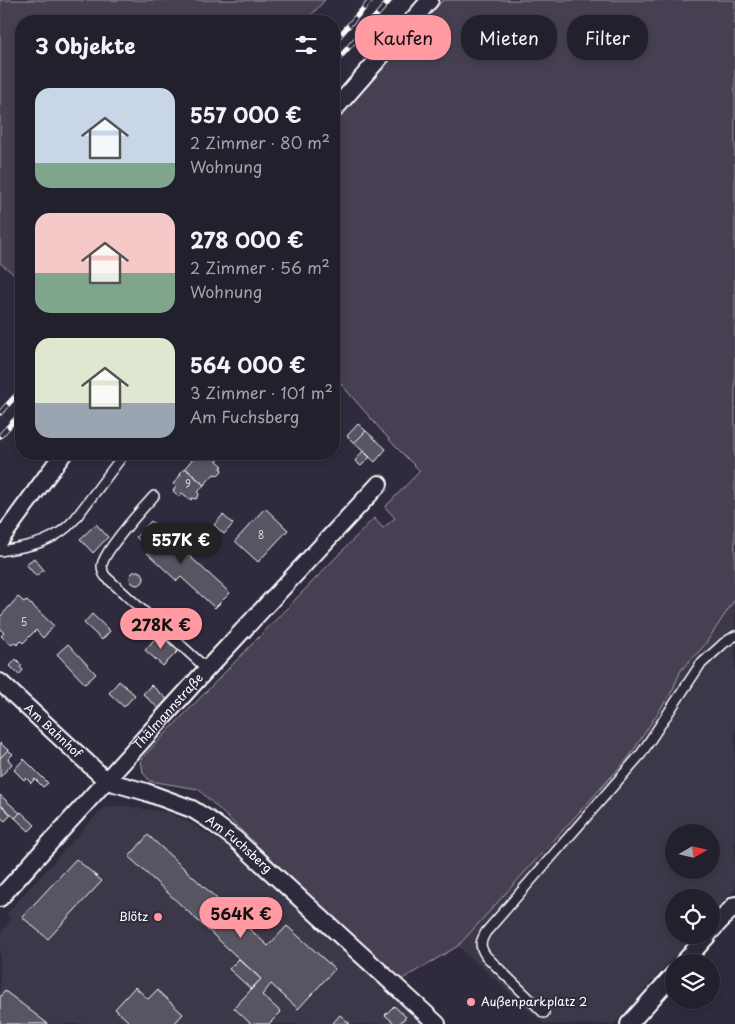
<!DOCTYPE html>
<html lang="de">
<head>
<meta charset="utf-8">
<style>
	:root { --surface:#23202e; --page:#2f2d3a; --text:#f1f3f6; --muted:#a3a3aa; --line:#403e4a; --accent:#ff9aa2 }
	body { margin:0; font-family:"Playpen Sans",sans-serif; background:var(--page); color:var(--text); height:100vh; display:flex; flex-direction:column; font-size:19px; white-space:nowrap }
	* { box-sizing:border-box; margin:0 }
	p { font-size:16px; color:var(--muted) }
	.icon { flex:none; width:28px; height:28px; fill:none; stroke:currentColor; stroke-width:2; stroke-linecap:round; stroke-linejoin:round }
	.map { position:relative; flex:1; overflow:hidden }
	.details { position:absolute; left:15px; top:15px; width:325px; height:445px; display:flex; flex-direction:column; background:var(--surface); border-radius:20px; box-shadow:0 2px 8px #0003,0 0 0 1px var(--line) }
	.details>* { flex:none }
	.top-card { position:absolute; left:355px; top:15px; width:305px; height:45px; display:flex; gap:10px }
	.needle { width:32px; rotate:81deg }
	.tools { position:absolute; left:665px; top:824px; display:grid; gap:10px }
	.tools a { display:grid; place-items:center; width:55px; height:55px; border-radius:50%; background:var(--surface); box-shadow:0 2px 8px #0003,0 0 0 1px var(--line); font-size:25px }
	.price { position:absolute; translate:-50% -42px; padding:0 11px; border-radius:18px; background:var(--accent); color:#111; font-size:16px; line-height:32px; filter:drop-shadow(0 1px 2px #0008) }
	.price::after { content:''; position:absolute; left:50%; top:30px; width:15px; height:11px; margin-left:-8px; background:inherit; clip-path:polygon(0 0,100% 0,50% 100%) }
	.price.on { background:#222; color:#fff }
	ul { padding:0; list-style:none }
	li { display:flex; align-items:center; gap:15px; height:125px; padding:0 20px }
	li span { display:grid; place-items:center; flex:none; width:140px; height:100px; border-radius:15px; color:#555 }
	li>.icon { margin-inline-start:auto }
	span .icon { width:60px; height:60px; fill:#fffc; stroke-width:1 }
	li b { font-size:21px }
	h2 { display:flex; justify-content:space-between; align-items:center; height:60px; padding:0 20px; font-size:21px }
	.pill { padding:0 18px; border-radius:20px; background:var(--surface); box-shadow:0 2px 8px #0003,0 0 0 1px var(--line); font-size:18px; line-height:45px }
	.pill.on { background:var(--accent); color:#111 }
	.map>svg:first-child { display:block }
</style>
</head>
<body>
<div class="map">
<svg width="735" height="1024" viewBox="0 0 735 1024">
	<rect width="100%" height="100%" fill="#2f2a3d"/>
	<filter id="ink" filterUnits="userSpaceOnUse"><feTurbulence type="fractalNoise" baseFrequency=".02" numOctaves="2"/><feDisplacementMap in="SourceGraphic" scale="10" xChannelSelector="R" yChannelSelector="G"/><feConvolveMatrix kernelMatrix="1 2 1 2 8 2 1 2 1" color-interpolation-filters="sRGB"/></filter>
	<g filter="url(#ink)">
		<path fill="#3c3749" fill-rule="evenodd" d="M735,599V889L711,915V898H674V935H693L614,1024H544L458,946L629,757L672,691L681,670L704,646ZM674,832H711V870H674Z
			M110,806H126L171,813L194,825L236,852L424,1024H0V934L11,919L6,914L102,809Z"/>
		<path fill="#464152" stroke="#a2a0a8" d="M0,0H325L306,21H21V280L0,263Z
			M443,0H735V599L704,646L681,670L672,691L629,757L458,946L399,981L198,789L150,781L143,773L141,759L374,518L383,528L395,518L385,507L420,471L394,445L334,376V124Z"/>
		<path fill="#595564" stroke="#fff" d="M358,424L366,431L354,443L347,436Z
			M366,431L386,449L375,462L354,443Z
			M363,451L370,457L361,466L355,461Z
			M200,454H218L217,456L219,458L217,461L223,466L221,467L222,471L218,475L214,474L204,485L185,468L194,457L196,459Z
			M251,454H261L257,459Z
			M185,468L204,485L198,492L199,495L196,499L192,498L191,500L182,493L179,496L173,491L176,487L173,484L181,474L180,473Z
			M265,508L288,530L258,562L235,541Z
			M223,515L233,524L224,534L214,525Z
			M151,521L230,593L215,608L181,577L177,581L147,553L150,550L136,537Z
			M96,524L108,537L93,553L80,539Z
			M34,558L44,570L36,576L26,564Z
			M130 578a7 7 0 1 1 14 0a7 7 0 1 1-14 0Z
			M18,597L24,602L26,600L31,605V604L54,626L43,638L36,630L23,643L21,641L17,645L14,642L12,645L1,636L4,633L0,629V617Z
			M92,614L110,631L102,640L84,623Z
			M159,634L178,651L163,666L145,650Z
			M68,644L96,674L85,684L57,654Z
			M16,659L22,665L20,667L23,670L19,675L10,666Z
			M119,681L135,695L124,707L109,693Z
			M151,685L167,699L159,709L143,694Z
			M0,743L8,750L0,758Z
			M8,750L13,754L8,759L12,764L0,777V758Z
			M24,759L48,783L43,787L35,779L31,783L26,778L24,780L14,770Z
			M0,795L20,813L15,818L0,804Z
			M0,804L11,815L5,821L0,817Z
			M21,812L35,825L29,831L15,818Z
			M148,835L268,946L287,926L335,969L298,1009L271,984L262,995L281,1012L269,1024H251L234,1008L261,979L129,857Z
			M76,859L102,881L48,939L22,917Z
			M239,959L261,979L251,989L229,969Z
			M135,987L148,999L157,990L183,1014L174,1024H126L128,1021L115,1009Z
			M5,991L48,1024H0V997Z
			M394,1006L406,1017L399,1024H395L385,1015Z
			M340,1015L350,1024H332Z"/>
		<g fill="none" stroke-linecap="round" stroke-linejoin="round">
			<g stroke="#fff" stroke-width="12">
				<path id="lane" d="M154,496C142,509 105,550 102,565C102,570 103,573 105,576L207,669
					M0,551C30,546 54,543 75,519L124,454
					M544,1013L486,956C479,946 480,942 486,932L641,754L700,665L724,643L735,636"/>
			</g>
			<g stroke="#fff" stroke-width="20">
				<g id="street">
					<path d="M334,110L430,0"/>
					<path d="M0,540L63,454"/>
					<path id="s1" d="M0,682L107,781L146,792L192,809L208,819L235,839L437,1024"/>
					<path id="s2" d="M0,898L207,669L379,484"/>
					<path d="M711,931L735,905"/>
					<path d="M684,962L708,935"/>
					<path d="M629,1024L674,974"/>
				</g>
			</g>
			<use href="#lane" stroke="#2f2a3d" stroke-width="9"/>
			<use href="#street" stroke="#2f2a3d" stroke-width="16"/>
			<g stroke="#fff" stroke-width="5.5">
				<path id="rail" d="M334,42L371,0
					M334,64L390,0
					M0,413L21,390
					M0,436L21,413"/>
			</g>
			<use href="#rail" stroke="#2f2a3d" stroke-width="4" stroke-dasharray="11" stroke-linecap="butt"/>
		</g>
	</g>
	<g fill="#ff9aa2" stroke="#2f2a3d" stroke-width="2">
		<circle cx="158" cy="917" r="5"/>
		<circle cx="471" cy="1002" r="5"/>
	</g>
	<g text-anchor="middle" stroke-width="4" stroke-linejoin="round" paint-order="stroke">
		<g font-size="10" fill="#d6d4d8">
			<text x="188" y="488">9</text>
			<text x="261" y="539">8</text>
			<text x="24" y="626">5</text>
		</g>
		<g font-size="12" fill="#fff" stroke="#2f2a3d">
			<text dy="4" stroke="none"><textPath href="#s2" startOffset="251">Thälmannstraße</textPath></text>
			<text dy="4" stroke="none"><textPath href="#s1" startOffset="72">Am Bahnhof</textPath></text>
			<text dy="4" stroke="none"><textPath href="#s1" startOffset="294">Am Fuchsberg</textPath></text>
		</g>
		<g font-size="12" fill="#fff" stroke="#2f2a3d" text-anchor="end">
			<text x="148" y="921">Blötz</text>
			<text x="481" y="1006" text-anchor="start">Außenparkplatz 2</text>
		</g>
	</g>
</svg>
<div class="tools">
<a><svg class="needle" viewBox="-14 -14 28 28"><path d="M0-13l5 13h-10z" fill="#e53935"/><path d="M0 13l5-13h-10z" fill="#a3a3aa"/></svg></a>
<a><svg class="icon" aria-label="locate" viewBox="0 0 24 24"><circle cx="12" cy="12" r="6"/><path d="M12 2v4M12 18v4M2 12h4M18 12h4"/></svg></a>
<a><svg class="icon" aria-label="layers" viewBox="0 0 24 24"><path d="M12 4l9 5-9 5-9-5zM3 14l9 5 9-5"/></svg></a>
</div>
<b class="price on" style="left:181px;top:565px">557K €</b>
<b class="price" style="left:161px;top:650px">278K €</b>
<b class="price" style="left:241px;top:939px">564K €</b>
<div class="top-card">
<a class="pill on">Kaufen</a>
<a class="pill">Mieten</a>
<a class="pill">Filter</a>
</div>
<section class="details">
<h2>3 Objekte<svg class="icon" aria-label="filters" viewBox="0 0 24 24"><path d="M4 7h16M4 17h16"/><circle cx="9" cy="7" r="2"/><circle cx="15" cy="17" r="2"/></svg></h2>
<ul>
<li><span style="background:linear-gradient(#c9d6e8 75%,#7fa58c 0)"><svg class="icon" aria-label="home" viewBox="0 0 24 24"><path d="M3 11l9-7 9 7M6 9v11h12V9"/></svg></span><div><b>557 000 €</b><p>2 Zimmer · 80 m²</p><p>Wohnung</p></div></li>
<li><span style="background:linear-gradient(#f6c9c9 60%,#7fa58c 0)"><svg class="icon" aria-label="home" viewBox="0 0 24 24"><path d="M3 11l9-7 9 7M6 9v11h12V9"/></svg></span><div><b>278 000 €</b><p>2 Zimmer · 56 m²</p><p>Wohnung</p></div></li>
<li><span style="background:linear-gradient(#dfe7d0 65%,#9aa5b1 0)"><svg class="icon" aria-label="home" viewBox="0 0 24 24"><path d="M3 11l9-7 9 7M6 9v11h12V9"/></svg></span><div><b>564 000 €</b><p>3 Zimmer · 101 m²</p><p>Am Fuchsberg</p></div></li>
</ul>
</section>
</div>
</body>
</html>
